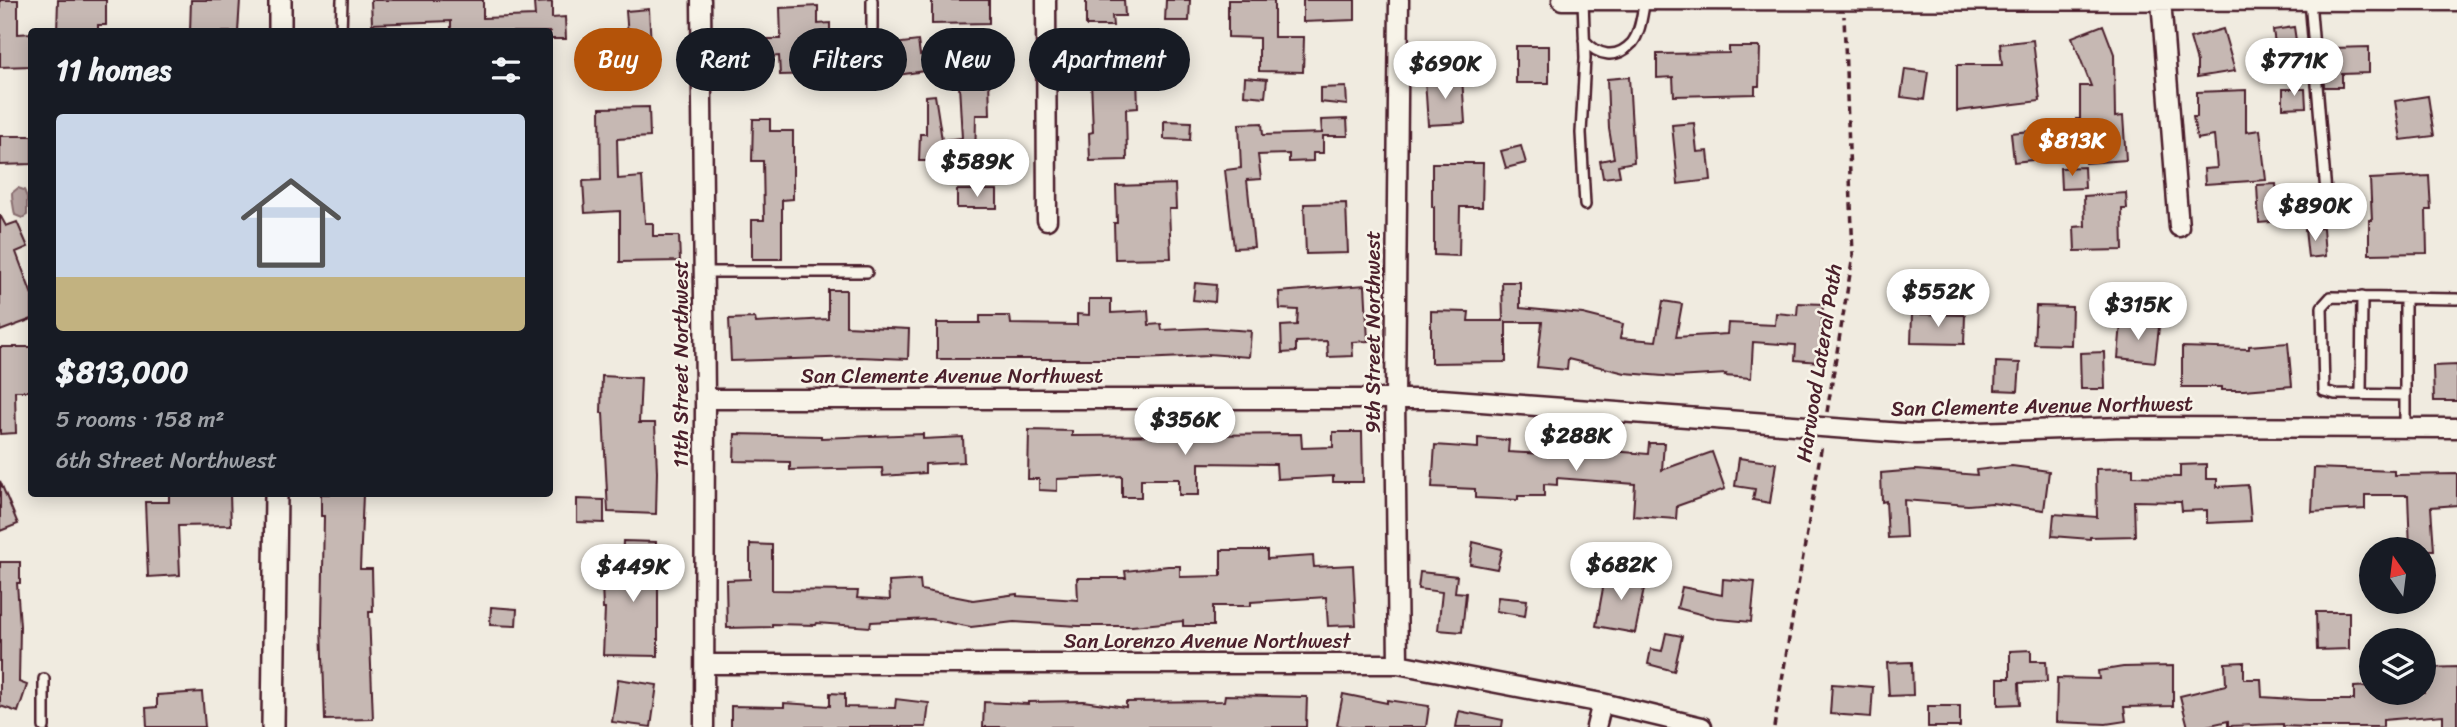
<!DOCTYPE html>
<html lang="en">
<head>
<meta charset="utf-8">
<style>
	:root { --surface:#171b24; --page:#242831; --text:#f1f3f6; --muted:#9ea1a6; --line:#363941; --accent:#b45309 }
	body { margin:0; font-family:Sriracha,sans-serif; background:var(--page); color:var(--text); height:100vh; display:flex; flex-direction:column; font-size:26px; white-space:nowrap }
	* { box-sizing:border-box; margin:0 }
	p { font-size:23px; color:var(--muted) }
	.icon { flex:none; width:38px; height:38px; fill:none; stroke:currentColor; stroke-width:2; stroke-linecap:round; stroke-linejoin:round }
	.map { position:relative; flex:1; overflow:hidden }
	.details { position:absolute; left:28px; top:28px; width:525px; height:469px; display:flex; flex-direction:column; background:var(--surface); border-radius:7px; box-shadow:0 4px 18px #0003 }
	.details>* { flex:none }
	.top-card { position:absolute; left:574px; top:28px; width:665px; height:63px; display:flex; gap:14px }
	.needle { width:46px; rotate:346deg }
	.buttons { position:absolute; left:2359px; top:537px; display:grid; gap:14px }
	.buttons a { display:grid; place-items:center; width:77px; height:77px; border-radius:50%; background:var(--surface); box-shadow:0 4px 18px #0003; font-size:35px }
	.price { position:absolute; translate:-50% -60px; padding:0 16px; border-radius:24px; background:#fff; color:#222; font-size:23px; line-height:46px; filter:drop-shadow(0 2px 4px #0008) }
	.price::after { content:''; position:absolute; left:50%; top:42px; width:21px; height:16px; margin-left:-10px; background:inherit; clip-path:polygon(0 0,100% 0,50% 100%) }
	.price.active { background:var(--accent); color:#fff }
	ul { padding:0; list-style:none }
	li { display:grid; align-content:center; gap:14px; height:371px; padding:0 28px }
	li+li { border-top:2px solid var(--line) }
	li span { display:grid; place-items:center; height:217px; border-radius:7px; color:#555 }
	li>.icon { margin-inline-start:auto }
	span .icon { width:126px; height:126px; fill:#fffc; stroke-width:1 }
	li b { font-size:30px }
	h2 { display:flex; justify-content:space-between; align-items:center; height:84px; padding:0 28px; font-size:30px }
	.tag { padding:0 24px; border-radius:32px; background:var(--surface); box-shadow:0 4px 18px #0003; font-size:24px; line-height:63px }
	.tag.active { background:var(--accent); color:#fff }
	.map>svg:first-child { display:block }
</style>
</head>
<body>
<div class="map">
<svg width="2457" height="727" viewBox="0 0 2457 727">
	<rect width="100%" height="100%" fill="#f0ebe0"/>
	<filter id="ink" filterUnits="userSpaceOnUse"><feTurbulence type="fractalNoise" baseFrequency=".0143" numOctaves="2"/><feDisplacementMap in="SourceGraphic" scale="14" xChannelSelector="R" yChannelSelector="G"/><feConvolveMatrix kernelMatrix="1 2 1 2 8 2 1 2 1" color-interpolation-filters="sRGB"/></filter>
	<g filter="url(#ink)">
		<path fill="#b7a4a2" stroke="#8b6f72" stroke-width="2" d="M18,188L24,190L27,197V215L22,218L15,215C14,210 12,197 12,193Z"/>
		<path fill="#c6b8b3" stroke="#4a1f2b" stroke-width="2" d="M0,0H18V34L32,33V66L0,67Z
			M58,0H106V25H98V32H57Z
			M191,0H240L238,32H190Z
			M371,0H483V18L535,16L534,3L552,2V18L565,17L566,39H550V32H451V21L372,24Z
			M932,0H989V23L932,24Z
			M1086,0H1124L1125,16H1112L1113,26H1086Z
			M1166,0H1190L1189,21H1165Z
			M1228,0H1274V37H1304L1303,72L1259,71V38L1228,37Z
			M1303,0H1355V20L1303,22Z
			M818,6V24L830,23V41L819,42L820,74L780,75L779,56L769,57L768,39H781L780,8Z
			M649,9L651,46L629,48L626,11Z
			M2103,25L2114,54L2115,117L2123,116L2126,160L2086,163L2085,136H2077L2076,119H2080V86H2091L2072,37Z
			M2294,27L2299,61L2278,64L2273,30Z
			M2223,29L2235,71L2197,77V62L2190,38Z
			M2033,40L2040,101L1957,111V65H2002L2000,44Z
			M918,41L920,55L930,53L932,70L897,75L893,44Z
			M1516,46H1549V83H1516Z
			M1729,47H1760L1759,86H1755V94L1674,96L1673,77L1657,78V54L1729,53Z
			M2369,47V73L2342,74V87H2324L2323,62H2334L2333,48Z
			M980,48L981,77H989L990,115H976L975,168H964L963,161H919L920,134H926V96L935,95L942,140L962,138L957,50Z
			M1905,69L1928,72L1924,100L1901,97Z
			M1245,77L1267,79L1265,97L1244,95Z
			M1462,77L1465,123L1428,125L1425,79Z
			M1629,77L1634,162L1618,165L1620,176L1603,178L1600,161L1614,158L1609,129L1607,79Z
			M1137,78L1138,108L1126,109L1127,160L1090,161L1089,133L1093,132L1091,80Z
			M1346,87L1347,105L1320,102V88Z
			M2283,89H2305L2306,107L2283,108Z
			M2246,90V132L2260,130L2266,180L2205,184L2204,169L2217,168L2214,136L2197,139L2193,117H2197V92Z
			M2428,96L2434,136L2401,140L2395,101Z
			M649,107L650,137L617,139L618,179L642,177L645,223H653V236H679L680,261L620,262V211L585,213L583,181L601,180L600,108Z
			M753,119H770V131H793V199L782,200V259H752V220H764L763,161H752Z
			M1347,119L1348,136H1323V153H1313V161L1289,162V154L1258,155L1261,179L1247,180L1254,247L1234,248L1225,170L1241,168L1239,124L1262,123L1263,135L1322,133L1321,120Z
			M1164,121L1191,122L1190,140L1164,139Z
			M1694,123L1697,152L1708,151L1711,180L1678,184L1672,125Z
			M2030,131L2032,160L2014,162L2011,133Z
			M0,136H32V164L0,165Z
			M1521,146L1526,163L1506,168L1501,151Z
			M1432,163H1483L1482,207H1460L1459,256L1434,255V207H1432Z
			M2084,167L2085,188L2061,189L2060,168Z
			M2429,176L2431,210H2426L2427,253L2369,254V220H2372L2370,179Z
			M1175,184L1176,209H1169L1171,258L1115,259L1114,223H1117L1116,186Z
			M2276,184L2277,196L2295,195L2297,220L2259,223L2257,185Z
			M957,190H997V208H957Z
			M2126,193L2127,209H2122L2123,250L2075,251L2074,227L2085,226L2084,196Z
			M1346,203L1348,253L1306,254L1304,204Z
			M0,215L6,226L17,222L28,247L16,252L32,295V319L0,331Z
			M2323,228L2325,256L2308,258L2305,229Z
			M1502,282H1520V308L1583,314L1623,324L1620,338L1656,341L1663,301L1682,304L1676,337L1727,334L1728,323L1775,325L1776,313L1797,315L1798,303L1823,304L1819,362L1795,360L1796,345L1753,342L1751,378L1725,376L1726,374L1676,377L1625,373L1568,359L1567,370L1537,367L1542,322H1506V362L1431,363V311L1469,312L1468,321H1503Z
			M1195,283L1216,285L1215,302L1193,300Z
			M1365,285L1368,341L1352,342L1353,356L1328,357L1327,341L1296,342V352L1282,353L1281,326L1297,325L1298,310L1280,309L1279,292Z
			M828,290H846V326L909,329L908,359L859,357L731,361L729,319L755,318L756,323L828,319Z
			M1089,299H1111V313L1148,311L1149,325L1161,324L1162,330L1208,328L1251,331L1249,357L1208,354V356L1140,359H937V323H980V316H1010L1011,324L1077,325V314L1089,315Z
			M2036,306L2072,307L2071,345L2034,344Z
			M1912,314L1965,315L1964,344L1911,343Z
			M2121,323L2159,327L2155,362L2118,358Z
			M2288,343L2292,386L2244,390H2222V387H2182V347L2249,349V346Z
			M0,347H32V391H15L16,433L0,434Z
			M2104,352L2105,389H2081L2080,353Z
			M1996,362L2020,363L2018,391L1995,390Z
			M2457,365V401H2434L2433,366Z
			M602,376L641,378L639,423H655L657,472L656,514L608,512L603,413H601Z
			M1029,430L1072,431V436L1301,434L1302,448L1333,447V432H1362L1363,482H1333V476L1277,479L1276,464L1199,463V495H1179V479H1141V497H1122V476L1057,479V491L1039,490V479H1028Z
			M735,434L821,436V438L923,434V439L963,437L964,462L925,464V473L883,476L882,468L790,470V462L734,461Z
			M1478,438L1509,440L1508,452L1545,454V444L1575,445V448L1648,454L1649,443H1664L1662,470L1712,452L1725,489L1677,506L1676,519L1633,516L1635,484L1557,478V485L1544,484V496H1518V500L1475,498V489L1432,487L1435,445L1478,448Z
			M1739,458L1776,463L1770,503L1753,500L1755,489L1735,486Z
			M2206,464V479H2217V487L2248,485L2251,521L2207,523V510L2182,511L2181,502L2134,501L2135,536L2090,537V539L2052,536L2054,514L2097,517L2096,469L2133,468V476L2180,477V465Z
			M2012,466L2049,471L2044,510L1992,503L1968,505L1904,500L1906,537L1888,538L1886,501L1882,502L1881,473L1916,470L1977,475L1976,470Z
			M2314,468L2394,471V475L2457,474V505L2431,507L2434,550H2410L2408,495H2365V509L2312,512Z
			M0,481L18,524L0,531Z
			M169,494H230L231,525L178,526L180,575L148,577L145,502H169Z
			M321,494H363L360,569H372L373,612H369L373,719L325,720L322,624L324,516H321Z
			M577,499L604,500V523L577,522Z
			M623,541L656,542L655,582H658V656L603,655L605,609H603L602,583H621Z
			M1473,542L1502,549L1497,569L1470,564Z
			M750,544L772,545V590L858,591L857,598L890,600L889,582L920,580L921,590L973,600L1017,594V596L1078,600L1077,578H1126L1125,571L1168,566H1180V577L1221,576V550H1267V559L1313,556L1314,567L1353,565L1356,625L1328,626L1326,597L1251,602V606H1213V626H1183V621L1132,626H1078L1014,622L971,627L930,619L871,622L870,627L817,623L816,625L772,624V627L727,628L726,580L750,579Z
			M0,562H20V583H17L20,626L19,682L27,685L18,712L0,706Z
			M1420,572L1457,576L1455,592L1466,593L1462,632L1438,630L1442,592L1418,589Z
			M1606,572L1646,579L1635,633L1596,626Z
			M1723,579L1755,582L1751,622L1719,619L1677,608L1682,587L1722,595Z
			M1498,597L1527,600L1525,616L1496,611Z
			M491,607L517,609L516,626L490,625Z
			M2316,612H2349V649L2317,650Z
			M1666,633L1682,636L1674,671L1648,664L1651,649L1662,651Z
			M2031,650V661H2046L2047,682L2019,683L2020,704L1998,705V678H2010V651Z
			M1912,662L1913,695L1889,696L1887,663Z
			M2244,662V679H2261L2262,697L2310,700H2354V687L2371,686V693H2424V668L2457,667V727H2443V715L2383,720V727H2308L2283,726V724L2228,726V721L2202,727H2188L2180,696L2226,685L2225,663Z
			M2173,666V706L2124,707L2126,721L2106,724L2056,722L2057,678L2099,679L2098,671L2123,667Z
			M618,679L657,685L651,727L612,722Z
			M1832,684L1873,687L1871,717L1830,714Z
			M202,692L205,727H147L146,708L157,707V695Z
			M830,693L845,694V707L895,708L896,699L929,703L926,727H731V706L784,707V703L830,706Z
			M1343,694L1387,703V700L1429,706L1426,727H1348L1337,725Z
			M1225,695L1307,697L1306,727H983L984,702L1028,704V702L1083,701L1126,707V702L1224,701Z
			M1928,706H1960V727H1928Z
			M1459,711L1503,720L1502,727H1456Z"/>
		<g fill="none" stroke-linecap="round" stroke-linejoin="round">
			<g stroke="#4a1f2b" stroke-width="14">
				<path id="service" d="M872,0V29
					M1583,0L1585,58L1581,133L1585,205
					M2310,0L2327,205
					M341,32L342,0
					M1584,40C1598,56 1616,60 1632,43C1641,32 1642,13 1645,0
					M704,272H867
					M2405,299V428
					M2361,394L2362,297
					M2405,395L2335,394L2324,391L2322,307L2331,297L2457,299
					M44,727V679"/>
			</g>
			<g stroke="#4a1f2b" stroke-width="23">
				<path id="minor" d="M701,0L705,399L704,727
					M1046,0L1047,220
					M1562,0L2457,1
					M2161,0L2179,227
					M705,399H1441L1916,434L2124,427L2457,428
					M705,664H1398L1602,703L1702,727
					M1398,664L1395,398L1399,0
					M1596,727L1602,703"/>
			</g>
			<g stroke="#4a1f2b" stroke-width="26">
				<path id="tertiary" d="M280,32V0
					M273,727L276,494"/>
			</g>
			<path stroke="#4a1f2b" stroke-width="3.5" stroke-dasharray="7 5" stroke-linecap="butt" d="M1827,412L1853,256L1844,16
				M1774,727L1822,444"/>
			<use href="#service" stroke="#f7f3e8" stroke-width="9"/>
			<use href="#minor" stroke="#f7f3e8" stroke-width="18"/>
			<use href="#tertiary" stroke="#f7f3e8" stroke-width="21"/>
		</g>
	</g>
	<g text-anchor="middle" stroke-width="5" stroke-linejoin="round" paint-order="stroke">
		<g font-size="21" fill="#4a1f2b" stroke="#f7f3e8">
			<text transform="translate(1373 332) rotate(-90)" y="7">9th Street Northwest</text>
			<text transform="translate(1819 363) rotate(-81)" y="7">Harwood Lateral Path</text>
			<text transform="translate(681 364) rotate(-90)" y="7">11th Street Northwest</text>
			<text x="952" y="383">San Clemente Avenue Northwest</text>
			<text transform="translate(2042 406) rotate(-1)" y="7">San Clemente Avenue Northwest</text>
			<text x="1207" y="648">San Lorenzo Avenue Northwest</text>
		</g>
	</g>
</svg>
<div class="buttons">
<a><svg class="needle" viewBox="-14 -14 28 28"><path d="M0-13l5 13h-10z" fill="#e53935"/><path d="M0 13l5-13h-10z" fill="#9ea1a6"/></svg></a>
<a><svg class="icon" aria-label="layers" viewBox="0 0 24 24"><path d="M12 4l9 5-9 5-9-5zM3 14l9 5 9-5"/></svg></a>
</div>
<b class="price" style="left:2294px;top:98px">$771K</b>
<b class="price" style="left:1445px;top:101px">$690K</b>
<b class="price active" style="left:2072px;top:178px">$813K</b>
<b class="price" style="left:977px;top:199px">$589K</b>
<b class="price" style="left:2315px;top:243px">$890K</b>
<b class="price" style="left:1938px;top:329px">$552K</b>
<b class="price" style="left:2138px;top:342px">$315K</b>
<b class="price" style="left:1185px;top:457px">$356K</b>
<b class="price" style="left:1576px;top:473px">$288K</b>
<b class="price" style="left:1621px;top:602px">$682K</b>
<b class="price" style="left:633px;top:604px">$449K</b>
<div class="top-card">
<a class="tag active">Buy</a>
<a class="tag">Rent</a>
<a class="tag">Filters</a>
<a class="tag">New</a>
<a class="tag">Apartment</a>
</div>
<section class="details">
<h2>11 homes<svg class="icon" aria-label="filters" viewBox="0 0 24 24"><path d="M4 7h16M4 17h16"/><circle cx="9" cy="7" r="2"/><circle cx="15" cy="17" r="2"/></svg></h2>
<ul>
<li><span style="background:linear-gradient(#c9d6e8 75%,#c2b280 0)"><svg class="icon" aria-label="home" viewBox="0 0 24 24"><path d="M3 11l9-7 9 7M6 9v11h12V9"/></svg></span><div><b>$813,000</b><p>5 rooms · 158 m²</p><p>6th Street Northwest</p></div></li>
</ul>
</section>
</div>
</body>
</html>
